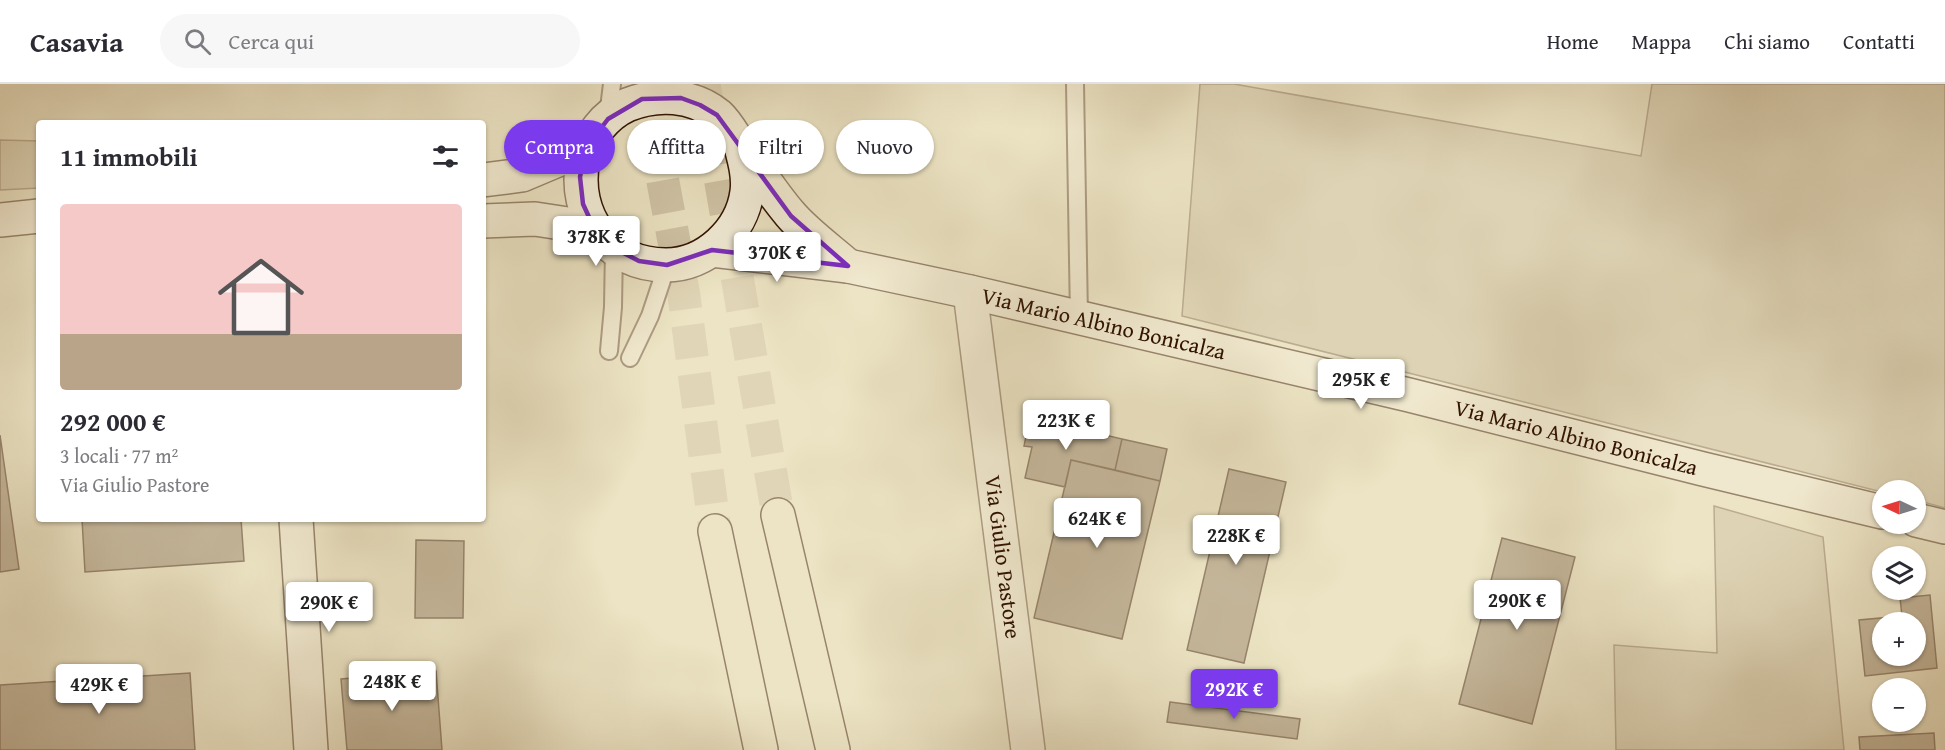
<!DOCTYPE html>
<html lang="it">
<head>
<meta charset="utf-8">
<style>
	:root { --surface:#fff; --page:#f7f7f7; --text:#2b2b33; --muted:#7c7c81; --line:#e1e1e2; --accent:#7c3aed }
	body { margin:0; font-family:"Gentium Book Plus",serif; background:var(--page); color:var(--text); height:100vh; display:flex; flex-direction:column; font-size:22px; white-space:nowrap }
	* { box-sizing:border-box; margin:0 }
	p { font-size:20px; color:var(--muted) }
	.icon { flex:none; width:33px; height:33px; fill:none; stroke:currentColor; stroke-width:2; stroke-linecap:round; stroke-linejoin:round }
	.map { position:relative; flex:1; overflow:hidden }
	.drawer { position:absolute; left:36px; top:36px; width:450px; height:402px; display:flex; flex-direction:column; background:var(--surface); border-radius:6px; box-shadow:0 2px 4px #0004 }
	.drawer>* { flex:none }
	.hud { position:absolute; left:504px; top:36px; width:570px; height:54px; display:flex; gap:12px }
	.needle { width:39px; rotate:274deg }
	.fabs { position:absolute; left:1872px; top:396px; display:grid; gap:12px }
	.fabs a { display:grid; place-items:center; width:54px; height:54px; border-radius:50%; background:var(--surface); box-shadow:0 2px 4px #0004; font-size:30px }
	.price { position:absolute; translate:-50% -51px; padding:0 14px; border-radius:6px; background:#fff; color:#222; font-size:20px; line-height:39px; filter:drop-shadow(0 2px 3px #0008) }
	.price::after { content:''; position:absolute; left:50%; top:36px; width:18px; height:14px; margin-left:-9px; background:inherit; clip-path:polygon(0 0,100% 0,50% 100%) }
	.price.on { background:var(--accent); color:#fff }
	ul { padding:0; list-style:none }
	li { display:grid; align-content:center; gap:12px; height:318px; padding:0 24px }
	li+li { border-top:2px solid var(--line) }
	li span { display:grid; place-items:center; height:186px; border-radius:6px; color:#555 }
	li>.icon { margin-inline-start:auto }
	span .icon { width:108px; height:108px; fill:#fffc; stroke-width:1 }
	li b { font-size:26px }
	h2 { display:flex; justify-content:space-between; align-items:center; height:72px; padding:0 24px; font-size:26px }
	.tag { padding:0 21px; border-radius:27px; background:var(--surface); box-shadow:0 2px 4px #0004; font-size:21px; line-height:54px }
	.tag.on { background:var(--accent); color:#fff }
	header { display:flex; align-items:center; gap:36px; box-sizing:border-box; height:84px; padding:0 30px; background:var(--surface); border-bottom:2px solid var(--line) }
	header strong { font-size:28px }
	nav { display:flex; gap:33px; margin-inline-start:auto; font-size:21px }
	.search { width:420px; height:54px; background:var(--page); display:flex; align-items:center; gap:15px; box-sizing:border-box; padding:0 21px; border-radius:33px; color:var(--muted); font-size:22px }
	.map>svg:first-child { display:block }
</style>
</head>
<body>
<header>
<strong>Casavia</strong>
<div class="search"><svg class="icon" aria-label="search" viewBox="0 0 24 24"><circle cx="10" cy="10" r="6"/><path d="M15 15l6 6"/></svg>Cerca qui</div>
<nav><a>Home</a><a>Mappa</a><a>Chi siamo</a><a>Contatti</a></nav>
</header>
<div class="map">
<svg width="1945" height="666" viewBox="0 0 1945 666">
	<rect width="100%" height="100%" fill="#ece4c4"/>
	<filter id="stains"><feTurbulence type="fractalNoise" baseFrequency=".00333" numOctaves="4"/><feColorMatrix values="0 0 0 0 .2 0 0 0 0 .09 0 0 0 0 .02 0 0 0 .5 -.17"/></filter>
	<radialGradient id="worn" r=".72"><stop offset=".6" stop-color="#630" stop-opacity="0"/><stop offset="1" stop-color="#630" stop-opacity=".3"/></radialGradient>
	<path fill="#ccc0a3" stroke="#7e6852" stroke-width="1.5" d="M1200,0H1234L1641,72L1652,0H1945V424L1916,416V406H1882V408L1182,232Z
		M0,56L39,57V104L0,106Z
		M1714,422L1823,453L1844,666H1616L1614,561L1717,569Z"/>
	<path fill="#927f66" stroke="#301100" stroke-width="1.5" fill-rule="evenodd" d="M1030,333L1122,355L1115,386L1071,376L1065,403L1025,394L1032,363L1024,362Z
		M0,351L19,485L0,488Z
		M1122,355L1167,365L1160,397L1115,386Z
		M1071,376L1160,397L1122,555L1034,534Z
		M1229,385L1286,398L1244,579L1187,566Z
		M82,435H241L244,477L85,488Z
		M1502,454L1575,473L1532,640L1459,620Z
		M416,456L464,457L463,534H415Z
		M1930,511L1937,584L1865,592L1859,536L1902,532L1900,514ZM1882,538H1916V572H1882Z
		M436,587L442,666H347L341,595Z
		M190,589L195,666H0V601Z
		M1170,618L1300,635L1297,655L1167,638Z
		M1934,649L1935,666H1860L1859,653Z"/>
	<g fill="none" stroke-linecap="round" stroke-linejoin="round">
		<path stroke="#d0c4a7" stroke-width="33" stroke-dasharray="33 16" stroke-linecap="butt" d="M645,0L684,212L715,447
			M704,0L778,431"/>
		<g stroke="#5f4631" stroke-width="20">
			<path id="lane" d="M1075,0L1079,234
				M608,32L612,0
				M609,267L613,223L614,164
				M630,274L650,232L667,181"/>
		</g>
		<g stroke="#5f4631" stroke-width="36">
			<g id="street">
				<path id="s1" d="M970,208L1028,666"/>
			</g>
		</g>
		<g stroke="#301100" stroke-width="36">
			<g id="secondary">
				<path d="M741,63C745,78 749,93 747,108C742,147 706,181 666,181C608,181 572,131 583,76C588,53 605,31 627,21C657,9 692,10 718,31C728,40 734,53 742,64C757,86 773,110 790,130C806,149 830,166 848,182"/>
				<path d="M483,96L522,91L586,64"/>
				<path d="M0,136L39,132"/>
				<path d="M483,137L535,135L594,144"/>
				<path id="s2" d="M712,166L848,182L970,208L1409,311L1703,385L1882,428"/>
				<path d="M296,435L311,666"/>
				<path d="M1916,436L1945,443"/>
			</g>
		</g>
		<g stroke="#301100" stroke-width="36">
			<path id="highway" d="M778,431L833,666
				M715,447L761,666"/>
		</g>
		<use href="#lane" stroke="#f3edd9" stroke-width="16"/>
		<use href="#street" stroke="#f3edd9" stroke-width="33"/>
		<use href="#secondary" stroke="#f3edd9" stroke-width="33"/>
		<use href="#highway" stroke="#ece4c4" stroke-width="33"/>
	</g>
	<path d="M0 0H1945V666H0ZM681,14L700,21L717,31L791,132L848,182L712,166L667,181L639,177L614,164L594,144L583,120L580,93L586,64L608,35L642,15Z" fill="#ece4c4" fill-opacity=".55" fill-rule="evenodd"/>
	<path fill="none" stroke="#7b2cbf" stroke-width="4.5" stroke-linejoin="round" d="M681,14L700,21L717,31L791,132L848,182L712,166L667,181L639,177L614,164L594,144L583,120L580,93L586,64L608,35L642,15Z"/>
	<g text-anchor="middle" stroke-width="4.5" stroke-linejoin="round" paint-order="stroke">
		<g font-size="22" fill="#301100" stroke="#f3edd9">
			<text dy="8" stroke="none"><textPath href="#s2" startOffset="399">Via Mario Albino Bonicalza</textPath></text>
			<text dy="8" stroke="none"><textPath href="#s2" startOffset="885">Via Mario Albino Bonicalza</textPath></text>
			<text dy="8" stroke="none"><textPath href="#s1" startOffset="267">Via Giulio Pastore</textPath></text>
		</g>
	</g>
	<rect width="100%" height="100%" filter="url(#stains)"/>
	<rect width="100%" height="100%" fill="url(#worn)"/>
</svg>
<div class="fabs">
<a><svg class="needle" viewBox="-14 -14 28 28"><path d="M0-13l5 13h-10z" fill="#e53935"/><path d="M0 13l5-13h-10z" fill="#7c7c81"/></svg></a>
<a><svg class="icon" aria-label="layers" viewBox="0 0 24 24"><path d="M12 4l9 5-9 5-9-5zM3 14l9 5 9-5"/></svg></a>
<a>+</a>
<a>−</a>
</div>
<b class="price" style="left:596px;top:183px">378K €</b>
<b class="price" style="left:777px;top:199px">370K €</b>
<b class="price" style="left:1361px;top:326px">295K €</b>
<b class="price" style="left:1066px;top:367px">223K €</b>
<b class="price" style="left:1097px;top:465px">624K €</b>
<b class="price" style="left:1236px;top:482px">228K €</b>
<b class="price" style="left:1517px;top:547px">290K €</b>
<b class="price" style="left:329px;top:549px">290K €</b>
<b class="price" style="left:392px;top:628px">248K €</b>
<b class="price" style="left:99px;top:631px">429K €</b>
<b class="price on" style="left:1234px;top:636px">292K €</b>
<div class="hud">
<a class="tag on">Compra</a>
<a class="tag">Affitta</a>
<a class="tag">Filtri</a>
<a class="tag">Nuovo</a>
</div>
<section class="drawer">
<h2>11 immobili<svg class="icon" aria-label="filters" viewBox="0 0 24 24"><path d="M4 7h16M4 17h16"/><circle cx="9" cy="7" r="2"/><circle cx="15" cy="17" r="2"/></svg></h2>
<ul>
<li><span style="background:linear-gradient(#f6c9c9 70%,#b9a48a 0)"><svg class="icon" aria-label="home" viewBox="0 0 24 24"><path d="M3 11l9-7 9 7M6 9v11h12V9"/></svg></span><div><b>292 000 €</b><p>3 locali · 77 m²</p><p>Via Giulio Pastore</p></div></li>
</ul>
</section>
</div>
</body>
</html>
